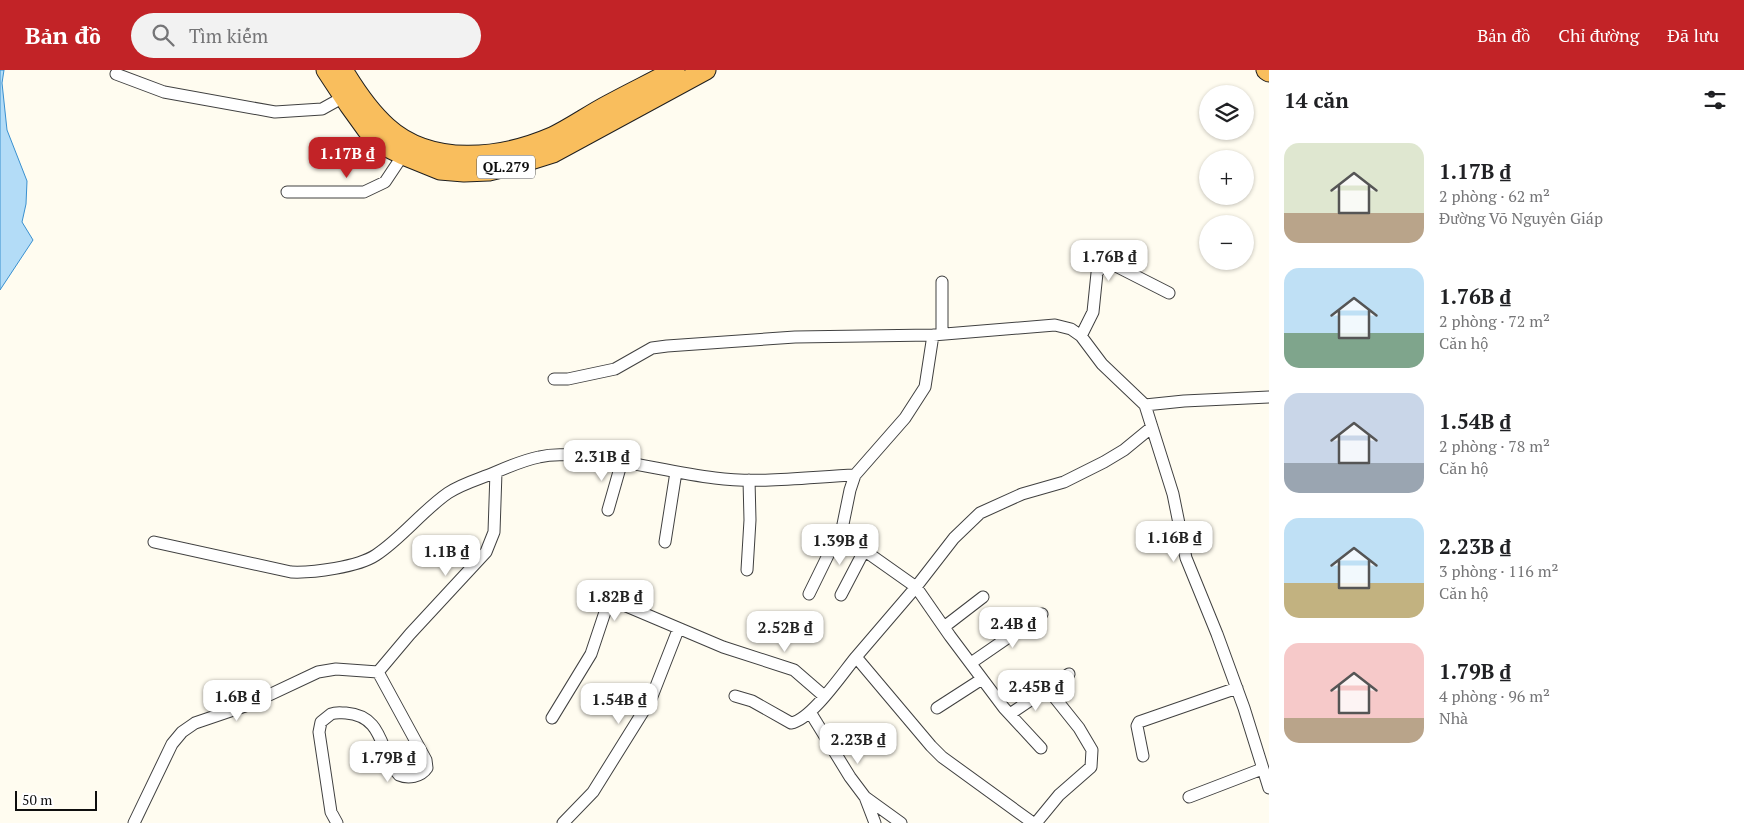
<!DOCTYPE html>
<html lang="vi">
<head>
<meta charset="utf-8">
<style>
	:root { --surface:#fff; --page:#f2f2f2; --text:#202124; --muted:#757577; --accent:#c22327 }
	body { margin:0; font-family:"PT Serif",serif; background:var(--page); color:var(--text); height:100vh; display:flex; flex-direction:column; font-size:19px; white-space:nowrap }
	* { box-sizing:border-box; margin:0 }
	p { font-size:16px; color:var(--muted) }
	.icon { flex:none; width:28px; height:28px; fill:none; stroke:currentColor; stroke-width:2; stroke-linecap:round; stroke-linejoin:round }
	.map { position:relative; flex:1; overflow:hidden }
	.side { display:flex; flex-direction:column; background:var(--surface); width:475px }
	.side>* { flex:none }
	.fabs { position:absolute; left:1199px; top:15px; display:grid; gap:10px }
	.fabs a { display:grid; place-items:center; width:55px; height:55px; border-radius:50%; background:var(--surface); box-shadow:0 1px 4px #0004; font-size:25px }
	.scale { position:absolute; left:15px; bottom:12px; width:82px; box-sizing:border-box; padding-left:5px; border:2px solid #0e0e0e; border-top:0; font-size:14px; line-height:18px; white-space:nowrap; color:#0e0e0e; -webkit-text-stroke:4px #fff; paint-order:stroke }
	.price { position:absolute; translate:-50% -42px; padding:0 11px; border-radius:10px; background:#fff; color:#222; font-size:16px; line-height:32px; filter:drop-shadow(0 1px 2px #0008) }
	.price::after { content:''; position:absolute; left:50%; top:30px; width:15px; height:11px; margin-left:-8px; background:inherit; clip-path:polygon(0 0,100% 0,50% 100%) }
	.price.active { background:var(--accent); color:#fff }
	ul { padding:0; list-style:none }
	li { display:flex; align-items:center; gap:15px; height:125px; padding:0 15px }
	li span { display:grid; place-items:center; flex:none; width:140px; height:100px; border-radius:15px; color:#555 }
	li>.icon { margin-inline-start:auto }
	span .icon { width:60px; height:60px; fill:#fffc; stroke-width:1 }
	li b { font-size:21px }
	h2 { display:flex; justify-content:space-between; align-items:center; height:60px; padding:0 15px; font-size:21px }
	header { display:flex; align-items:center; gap:30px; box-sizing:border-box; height:70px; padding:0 25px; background:var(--accent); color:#fff }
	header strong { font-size:24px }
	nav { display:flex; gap:28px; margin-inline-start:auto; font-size:18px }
	.search { width:350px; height:45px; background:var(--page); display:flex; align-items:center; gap:12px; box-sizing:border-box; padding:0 18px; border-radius:28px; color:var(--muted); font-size:19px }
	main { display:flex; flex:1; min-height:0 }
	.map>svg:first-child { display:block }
</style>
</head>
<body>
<header>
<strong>Bản đồ</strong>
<div class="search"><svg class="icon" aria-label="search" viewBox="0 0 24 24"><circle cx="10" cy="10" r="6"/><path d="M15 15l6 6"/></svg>Tìm kiếm</div>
<nav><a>Bản đồ</a><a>Chỉ đường</a><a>Đã lưu</a></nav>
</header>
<main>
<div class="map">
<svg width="1269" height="753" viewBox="0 0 1269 753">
	<rect width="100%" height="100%" fill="#fffcf0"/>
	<path fill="#b3dcf7" stroke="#3990d0" d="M0,0H4L2,13L7,60L27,111L26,134L22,152L33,170L0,220Z"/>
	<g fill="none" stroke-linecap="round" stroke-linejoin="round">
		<g stroke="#414141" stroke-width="13">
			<path id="minor" d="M116,4L164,22L275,42L322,39L349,24
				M287,122H364L385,112L403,85
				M942,212V264
				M1081,266L1093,242L1097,203C1102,195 1105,194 1114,195L1169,223
				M554,309H568L615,299L652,278L667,276L795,267L933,265L1055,255L1071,259L1081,266L1102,294L1145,335
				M1269,327L1184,331L1145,335L1173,424L1186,488L1217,564L1244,638L1269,718
				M608,440L622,391
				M841,464L850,420L855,405L905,348L925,317L933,265
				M154,472L291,502C313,503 358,497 376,485C402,468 422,441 448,423C463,413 480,409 496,402C510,396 524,390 539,387C555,383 572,385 588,387C631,391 672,403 715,408C759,414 810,407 855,405
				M665,472L676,402
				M747,500L750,450L749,410
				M809,524L834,473L841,464L916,517L856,587
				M841,525L864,481
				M944,557L983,527
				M971,593L1042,544
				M378,602L410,564L486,482L494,462L496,402
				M735,626L752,631L791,653C811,650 842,604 856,587L931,676L942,687L1033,753
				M937,638L982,609
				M810,642L850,707L865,727L901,753
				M1010,644L1069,604
				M552,648L591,584L606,539L609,535L619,533L723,577L794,600L824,626
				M1041,678L1004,638L950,566L916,517L954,468L980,443L1022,424L1064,412L1104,392L1124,380L1152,357
				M1143,686L1137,656L1139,652L1237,618
				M865,727L875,753
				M1189,727L1262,699
				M134,753L172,674L182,662L195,653L248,635L318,602L336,599L378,602
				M337,753L331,742L319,662L321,652L331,644C336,642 341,643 346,643C385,646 379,683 399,705C408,709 421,707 427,698L426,690L378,602
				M563,753L593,722L651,629L678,560
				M1036,753L1059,725L1091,697L1092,680L1079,658L1047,618"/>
		</g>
		<g stroke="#1f1f1f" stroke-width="21">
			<path id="trunk" d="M326,0L349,35L367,60L389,78L403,85L440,100L464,102L489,101L518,94L553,83L706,0
				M343,0C355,20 370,42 387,57C431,97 501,89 552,67C571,58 589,45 608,35C630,23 653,12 675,0
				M1266,0L1269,2"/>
		</g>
		<use href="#minor" stroke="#fff" stroke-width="11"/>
		<use href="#trunk" stroke="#f9be5d" stroke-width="19"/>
	</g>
	<g text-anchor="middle" stroke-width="5" stroke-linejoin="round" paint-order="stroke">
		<rect fill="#fff" stroke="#565656" stroke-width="1" x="477" y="85.5" width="58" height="23" rx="4"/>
		<g font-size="14" font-weight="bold" fill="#0e0e0e">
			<text x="506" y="102">QL.279</text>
		</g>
	</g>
</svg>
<div class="fabs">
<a><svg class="icon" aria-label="layers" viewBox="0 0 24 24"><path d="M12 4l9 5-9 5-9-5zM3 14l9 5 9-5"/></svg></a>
<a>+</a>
<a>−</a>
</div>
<div class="scale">50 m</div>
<b class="price active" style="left:347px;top:109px">1.17B ₫</b>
<b class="price" style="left:1109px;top:212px">1.76B ₫</b>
<b class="price" style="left:602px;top:412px">2.31B ₫</b>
<b class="price" style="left:1174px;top:493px">1.16B ₫</b>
<b class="price" style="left:840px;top:496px">1.39B ₫</b>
<b class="price" style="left:446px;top:507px">1.1B ₫</b>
<b class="price" style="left:615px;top:552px">1.82B ₫</b>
<b class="price" style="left:1013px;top:579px">2.4B ₫</b>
<b class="price" style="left:785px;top:583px">2.52B ₫</b>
<b class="price" style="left:1036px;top:642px">2.45B ₫</b>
<b class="price" style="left:237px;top:652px">1.6B ₫</b>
<b class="price" style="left:619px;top:655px">1.54B ₫</b>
<b class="price" style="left:858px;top:695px">2.23B ₫</b>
<b class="price" style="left:388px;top:713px">1.79B ₫</b>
</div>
<section class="side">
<h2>14 căn<svg class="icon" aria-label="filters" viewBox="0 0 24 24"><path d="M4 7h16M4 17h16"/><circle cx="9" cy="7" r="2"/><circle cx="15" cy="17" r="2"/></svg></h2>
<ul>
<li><span style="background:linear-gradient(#dfe7d0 70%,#b9a48a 0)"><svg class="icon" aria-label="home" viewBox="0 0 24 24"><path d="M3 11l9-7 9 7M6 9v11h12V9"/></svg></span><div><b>1.17B ₫</b><p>2 phòng · 62 m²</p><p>Đường Võ Nguyên Giáp</p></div></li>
<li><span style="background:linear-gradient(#bfe0f5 65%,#7fa58c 0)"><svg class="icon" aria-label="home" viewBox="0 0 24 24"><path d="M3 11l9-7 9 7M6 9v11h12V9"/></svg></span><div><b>1.76B ₫</b><p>2 phòng · 72 m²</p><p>Căn hộ</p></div></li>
<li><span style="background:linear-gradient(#c9d6e8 70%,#9aa5b1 0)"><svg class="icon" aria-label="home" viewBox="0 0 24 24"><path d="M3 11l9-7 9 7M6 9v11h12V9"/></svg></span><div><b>1.54B ₫</b><p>2 phòng · 78 m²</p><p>Căn hộ</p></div></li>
<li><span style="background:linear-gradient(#bfe0f5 65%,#c2b280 0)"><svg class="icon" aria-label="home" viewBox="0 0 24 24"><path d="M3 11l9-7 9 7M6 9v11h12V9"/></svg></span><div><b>2.23B ₫</b><p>3 phòng · 116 m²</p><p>Căn hộ</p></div></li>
<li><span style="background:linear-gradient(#f6c9c9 75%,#b9a48a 0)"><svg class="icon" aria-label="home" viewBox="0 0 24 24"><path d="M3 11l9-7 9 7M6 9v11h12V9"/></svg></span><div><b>1.79B ₫</b><p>4 phòng · 96 m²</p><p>Nhà</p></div></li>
</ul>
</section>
</main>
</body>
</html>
